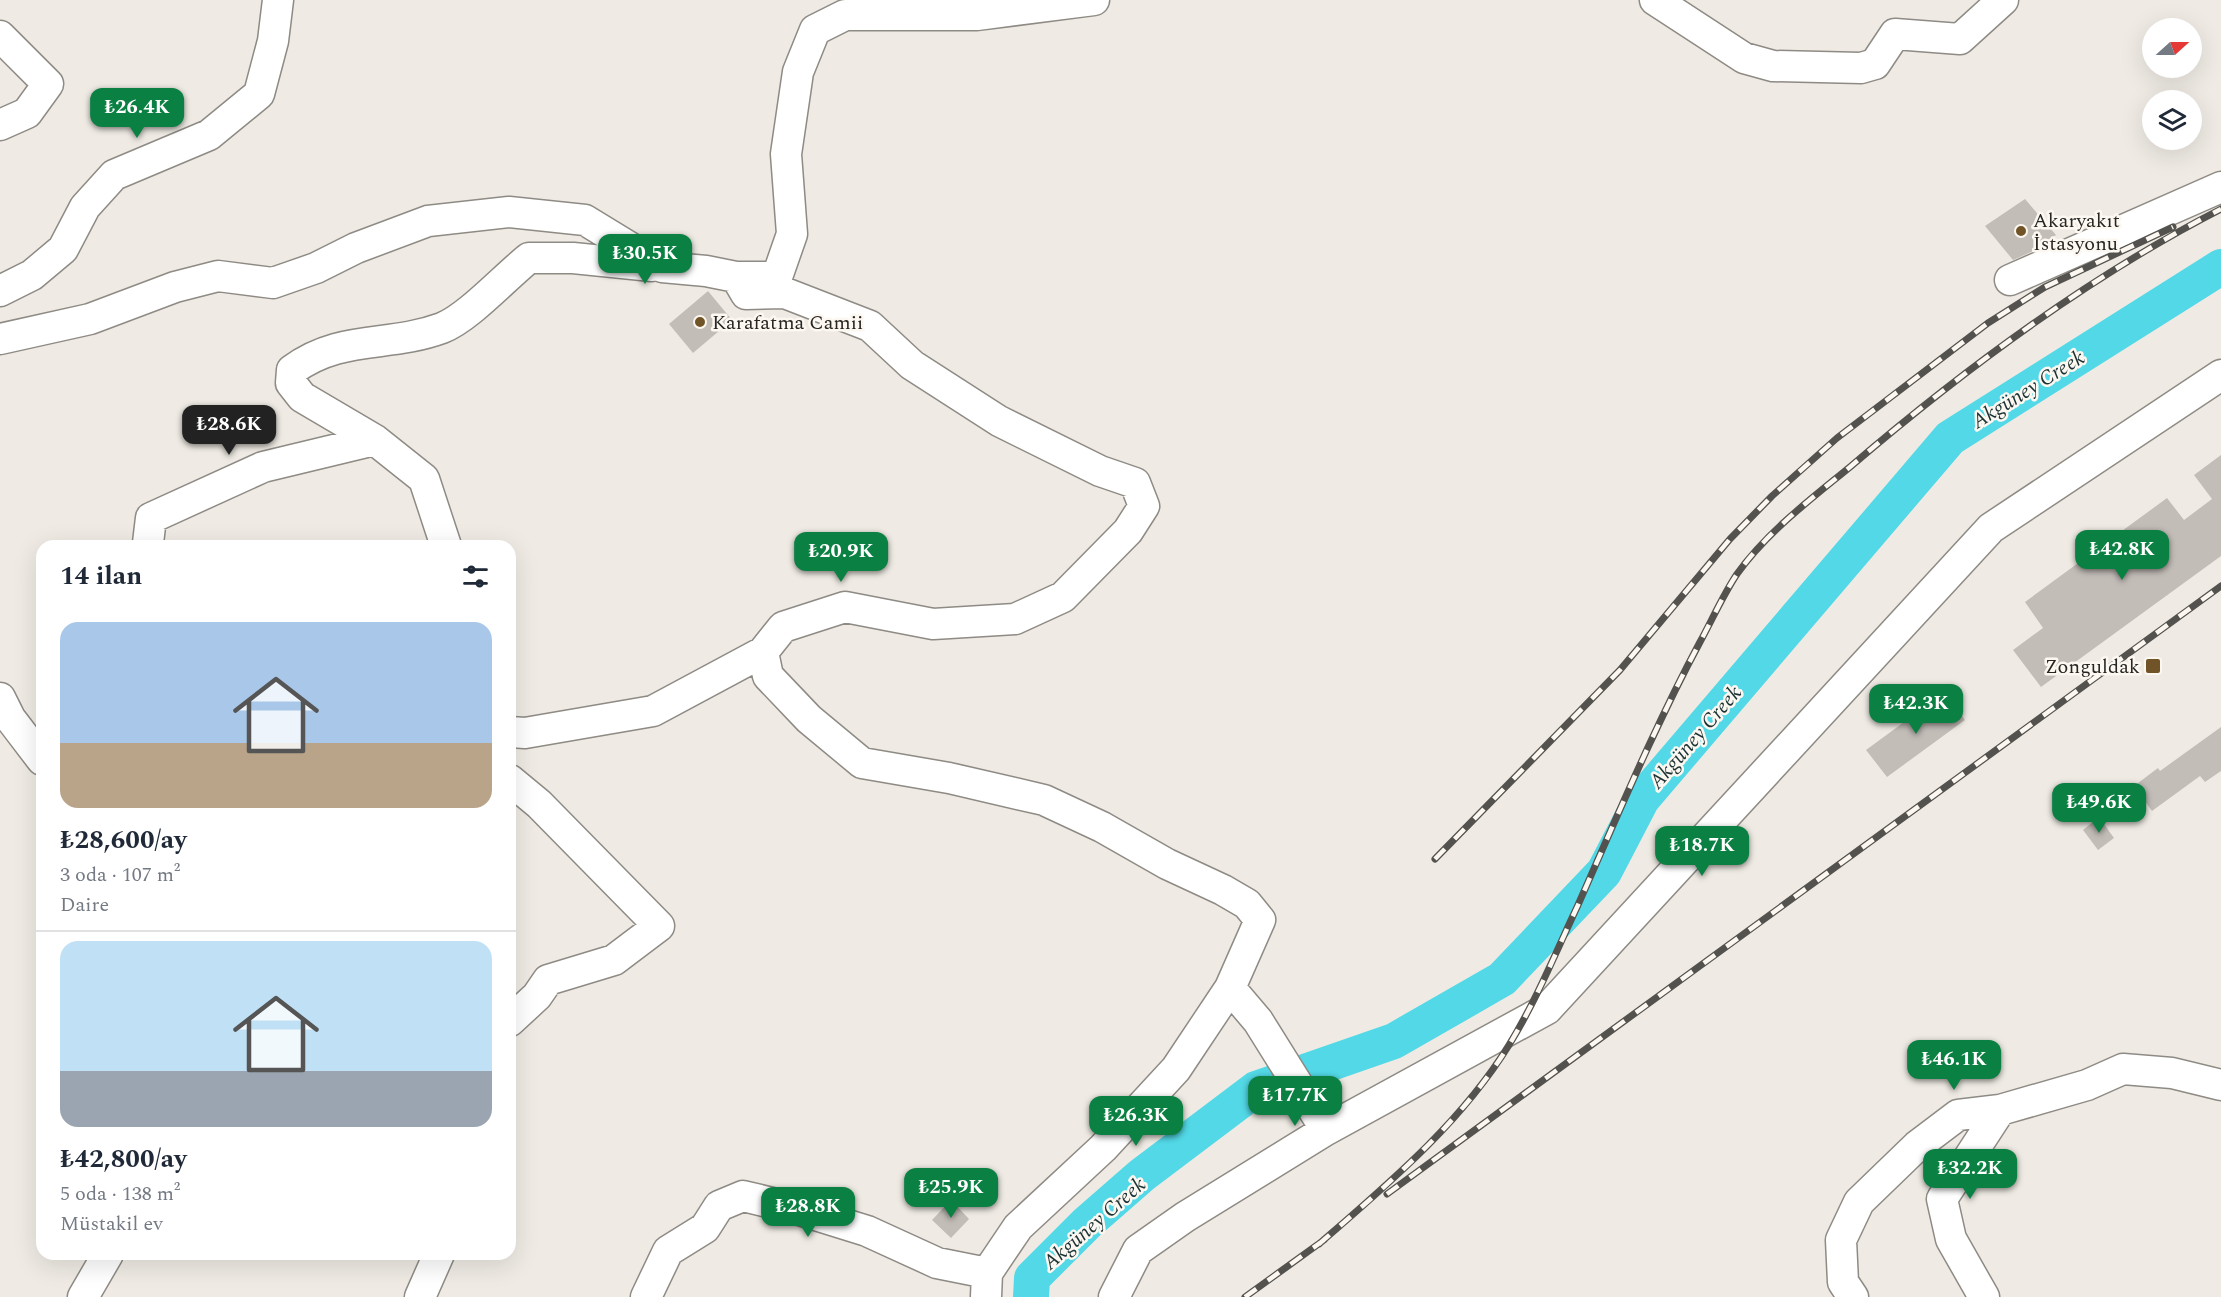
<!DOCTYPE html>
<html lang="tr">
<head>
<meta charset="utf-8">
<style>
	:root { --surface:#fff; --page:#f2f2f3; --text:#1f2937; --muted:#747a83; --line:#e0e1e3; --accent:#0b8043 }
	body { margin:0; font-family:Spectral,serif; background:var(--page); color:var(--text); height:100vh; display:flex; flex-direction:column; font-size:22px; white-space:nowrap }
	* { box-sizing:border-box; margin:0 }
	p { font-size:20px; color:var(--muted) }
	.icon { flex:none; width:33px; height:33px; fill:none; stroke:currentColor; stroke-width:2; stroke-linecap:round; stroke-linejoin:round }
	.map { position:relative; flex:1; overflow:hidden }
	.details { position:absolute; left:36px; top:540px; width:480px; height:720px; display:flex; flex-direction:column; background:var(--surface); border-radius:18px; box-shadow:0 6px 24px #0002 }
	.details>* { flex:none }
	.needle { width:39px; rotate:69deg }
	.fabs { position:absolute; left:2142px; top:18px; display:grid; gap:12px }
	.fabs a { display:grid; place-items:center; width:60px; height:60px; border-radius:50%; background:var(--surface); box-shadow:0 6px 24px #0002; font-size:30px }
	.price { position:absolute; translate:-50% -51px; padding:0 14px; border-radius:12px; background:var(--accent); color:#fff; font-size:20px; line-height:39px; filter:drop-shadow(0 2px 3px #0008) }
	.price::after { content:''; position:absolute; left:50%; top:36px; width:18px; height:14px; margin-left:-9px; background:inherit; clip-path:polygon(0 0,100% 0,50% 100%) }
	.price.active { background:#222; color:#fff }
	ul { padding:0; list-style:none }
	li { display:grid; align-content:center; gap:12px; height:318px; padding:0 24px }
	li+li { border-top:2px solid var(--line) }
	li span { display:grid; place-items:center; height:186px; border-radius:18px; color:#555 }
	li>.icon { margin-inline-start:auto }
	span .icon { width:108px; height:108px; fill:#fffc; stroke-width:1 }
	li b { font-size:26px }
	h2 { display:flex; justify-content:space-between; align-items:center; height:72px; padding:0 24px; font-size:26px }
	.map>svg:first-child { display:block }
</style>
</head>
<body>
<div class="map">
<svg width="2221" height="1297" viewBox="0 0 2221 1297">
	<rect width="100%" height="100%" fill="#efebe4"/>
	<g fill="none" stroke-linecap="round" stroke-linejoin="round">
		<path stroke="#52d8e6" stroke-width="36" d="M1031,1297L1032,1278L1087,1223L1142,1175L1256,1089L1394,1041L1502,979L1604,872L1642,799L1950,438L2221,267"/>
	</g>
	<path fill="#c3bdb8" d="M2025,199L2056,235L2031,252L2013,260L1985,226Z
		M708,291L732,320L693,353L669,324Z
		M2221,455V556L2041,687L2013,650L2043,628L2025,602L2167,498L2184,520L2212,499L2194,475Z
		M1945,692L1965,720L1887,777L1866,750Z
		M2221,727V771L2205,782L2200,776L2152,811L2134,786L2158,768L2160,771Z
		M2099,817L2114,838L2098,850L2083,830Z
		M951,1200L969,1219L951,1238L932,1220Z"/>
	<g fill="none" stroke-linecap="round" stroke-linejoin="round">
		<g stroke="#8e8a84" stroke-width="33">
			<path id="minor" d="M1655,0L1744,58L1773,66L1861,68L1875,64L1895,34L1960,39L2003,0
				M0,36L48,84L27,113L0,125
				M736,277L746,294L785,293L870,326L912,365L999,421L1100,471L1135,483L1144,506L1128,531L1063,597L1015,619L933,624L845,607L783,627L763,652L768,676L809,719L862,763L949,778L1044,800L1102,827L1167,864L1223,890L1247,904L1260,920L1230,988
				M2010,280L2221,187
				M0,291L32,275L63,249L85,207L114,175L209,135L259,94L273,41L278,0
				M0,339L90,319L175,287L218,276L273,283L316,268L356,248L428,221L509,212L585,220L662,267L706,271L736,277H777L792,234L786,154L798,72L815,30L845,15H977L1094,0
				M148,543L151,518L263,467L375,440
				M446,546L424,479L375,440L302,397L291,383L292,370C341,334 388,348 442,328C468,318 505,277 529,258H573L652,266
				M0,698L10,718L42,760
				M510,732L525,733L653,711L763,652
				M510,780L539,804L659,926L614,960L548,980L537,996L510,1021
				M83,1297L108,1254
				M420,1297L439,1254
				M646,1297L668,1251L705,1228L719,1206L743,1196L793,1208L867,1231L937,1263L987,1273
				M986,1297L987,1273L1018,1227L1103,1148L1176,1069L1230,988L1258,1021L1326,1130
				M1114,1297L1138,1250L1185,1217L1326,1130L1547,1009L1991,528L2221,375
				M1853,1297L1843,1282L1841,1240L1859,1202L1917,1146L1958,1115L2000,1110L2087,1085L2123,1069L2172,1073L2221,1085
				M1984,1297L1951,1239L1942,1199L2000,1110"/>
		</g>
		<use href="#minor" stroke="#fff" stroke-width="30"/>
		<g stroke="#54524e" stroke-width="7">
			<path id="rail" d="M1435,859L1620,670L1730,539L1772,496L1837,438L1988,323L2045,287L2173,227
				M1387,1194L2221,586
				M1319,1244C1388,1184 1461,1123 1509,1045C1536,1001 1556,952 1578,905C1617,817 1654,728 1700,642C1712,620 1723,595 1737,574C1767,532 1811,499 1850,467C1962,371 2090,276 2221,209
				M1245,1297L1324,1240"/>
		</g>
		<use href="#rail" stroke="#fcf8f1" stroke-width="4.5" stroke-dasharray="14" stroke-linecap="butt"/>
	</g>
	<g fill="#715328" stroke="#fcf8f1" stroke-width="2">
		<circle cx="2021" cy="231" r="6"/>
		<circle cx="700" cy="322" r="6"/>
		<rect x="2145" y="658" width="16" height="16" rx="3"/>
	</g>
	<g text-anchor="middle" stroke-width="5" stroke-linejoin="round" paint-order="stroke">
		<g font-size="20" fill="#272623" stroke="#fcf8f1" text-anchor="start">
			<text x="2033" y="227">Akaryakıt<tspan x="2033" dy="23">İstasyonu</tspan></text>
			<text x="712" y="329">Karafatma Camii</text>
			<text x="2140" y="673" text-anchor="end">Zonguldak</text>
		</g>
		<g font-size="21" font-style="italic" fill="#1b3234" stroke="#fcf8f1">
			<text transform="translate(2028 389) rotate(-32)" y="7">Akgüney Creek</text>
			<text transform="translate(1695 737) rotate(-49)" y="7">Akgüney Creek</text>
			<text transform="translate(1094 1223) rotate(-41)" y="7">Akgüney Creek</text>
		</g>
	</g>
</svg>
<div class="fabs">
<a><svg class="needle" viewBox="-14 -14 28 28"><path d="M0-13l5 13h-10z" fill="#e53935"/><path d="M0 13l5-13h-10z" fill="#747a83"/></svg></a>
<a><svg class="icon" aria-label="layers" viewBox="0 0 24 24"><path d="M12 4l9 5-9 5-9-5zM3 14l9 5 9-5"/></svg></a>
</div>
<b class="price" style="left:137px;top:139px">₺26.4K</b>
<b class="price" style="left:645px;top:285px">₺30.5K</b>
<b class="price active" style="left:229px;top:456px">₺28.6K</b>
<b class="price" style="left:2122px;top:581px">₺42.8K</b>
<b class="price" style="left:841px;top:583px">₺20.9K</b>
<b class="price" style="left:1916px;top:735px">₺42.3K</b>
<b class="price" style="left:2099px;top:834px">₺49.6K</b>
<b class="price" style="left:1702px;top:877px">₺18.7K</b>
<b class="price" style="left:1954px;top:1091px">₺46.1K</b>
<b class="price" style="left:1295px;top:1127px">₺17.7K</b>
<b class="price" style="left:1136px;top:1147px">₺26.3K</b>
<b class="price" style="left:1970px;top:1200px">₺32.2K</b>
<b class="price" style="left:951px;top:1219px">₺25.9K</b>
<b class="price" style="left:808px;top:1238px">₺28.8K</b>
<section class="details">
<h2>14 ilan<svg class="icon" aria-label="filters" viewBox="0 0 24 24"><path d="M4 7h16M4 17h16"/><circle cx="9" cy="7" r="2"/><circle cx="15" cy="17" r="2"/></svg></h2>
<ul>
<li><span style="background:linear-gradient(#a9c7e8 65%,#b9a48a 0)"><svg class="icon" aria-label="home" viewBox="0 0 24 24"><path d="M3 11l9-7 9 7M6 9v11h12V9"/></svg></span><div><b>₺28,600/ay</b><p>3 oda · 107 m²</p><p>Daire</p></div></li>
<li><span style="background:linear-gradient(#bfe0f5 70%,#9aa5b1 0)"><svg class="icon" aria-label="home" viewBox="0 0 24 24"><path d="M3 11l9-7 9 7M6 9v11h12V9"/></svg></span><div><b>₺42,800/ay</b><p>5 oda · 138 m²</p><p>Müstakil ev</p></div></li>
</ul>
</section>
</div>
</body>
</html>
